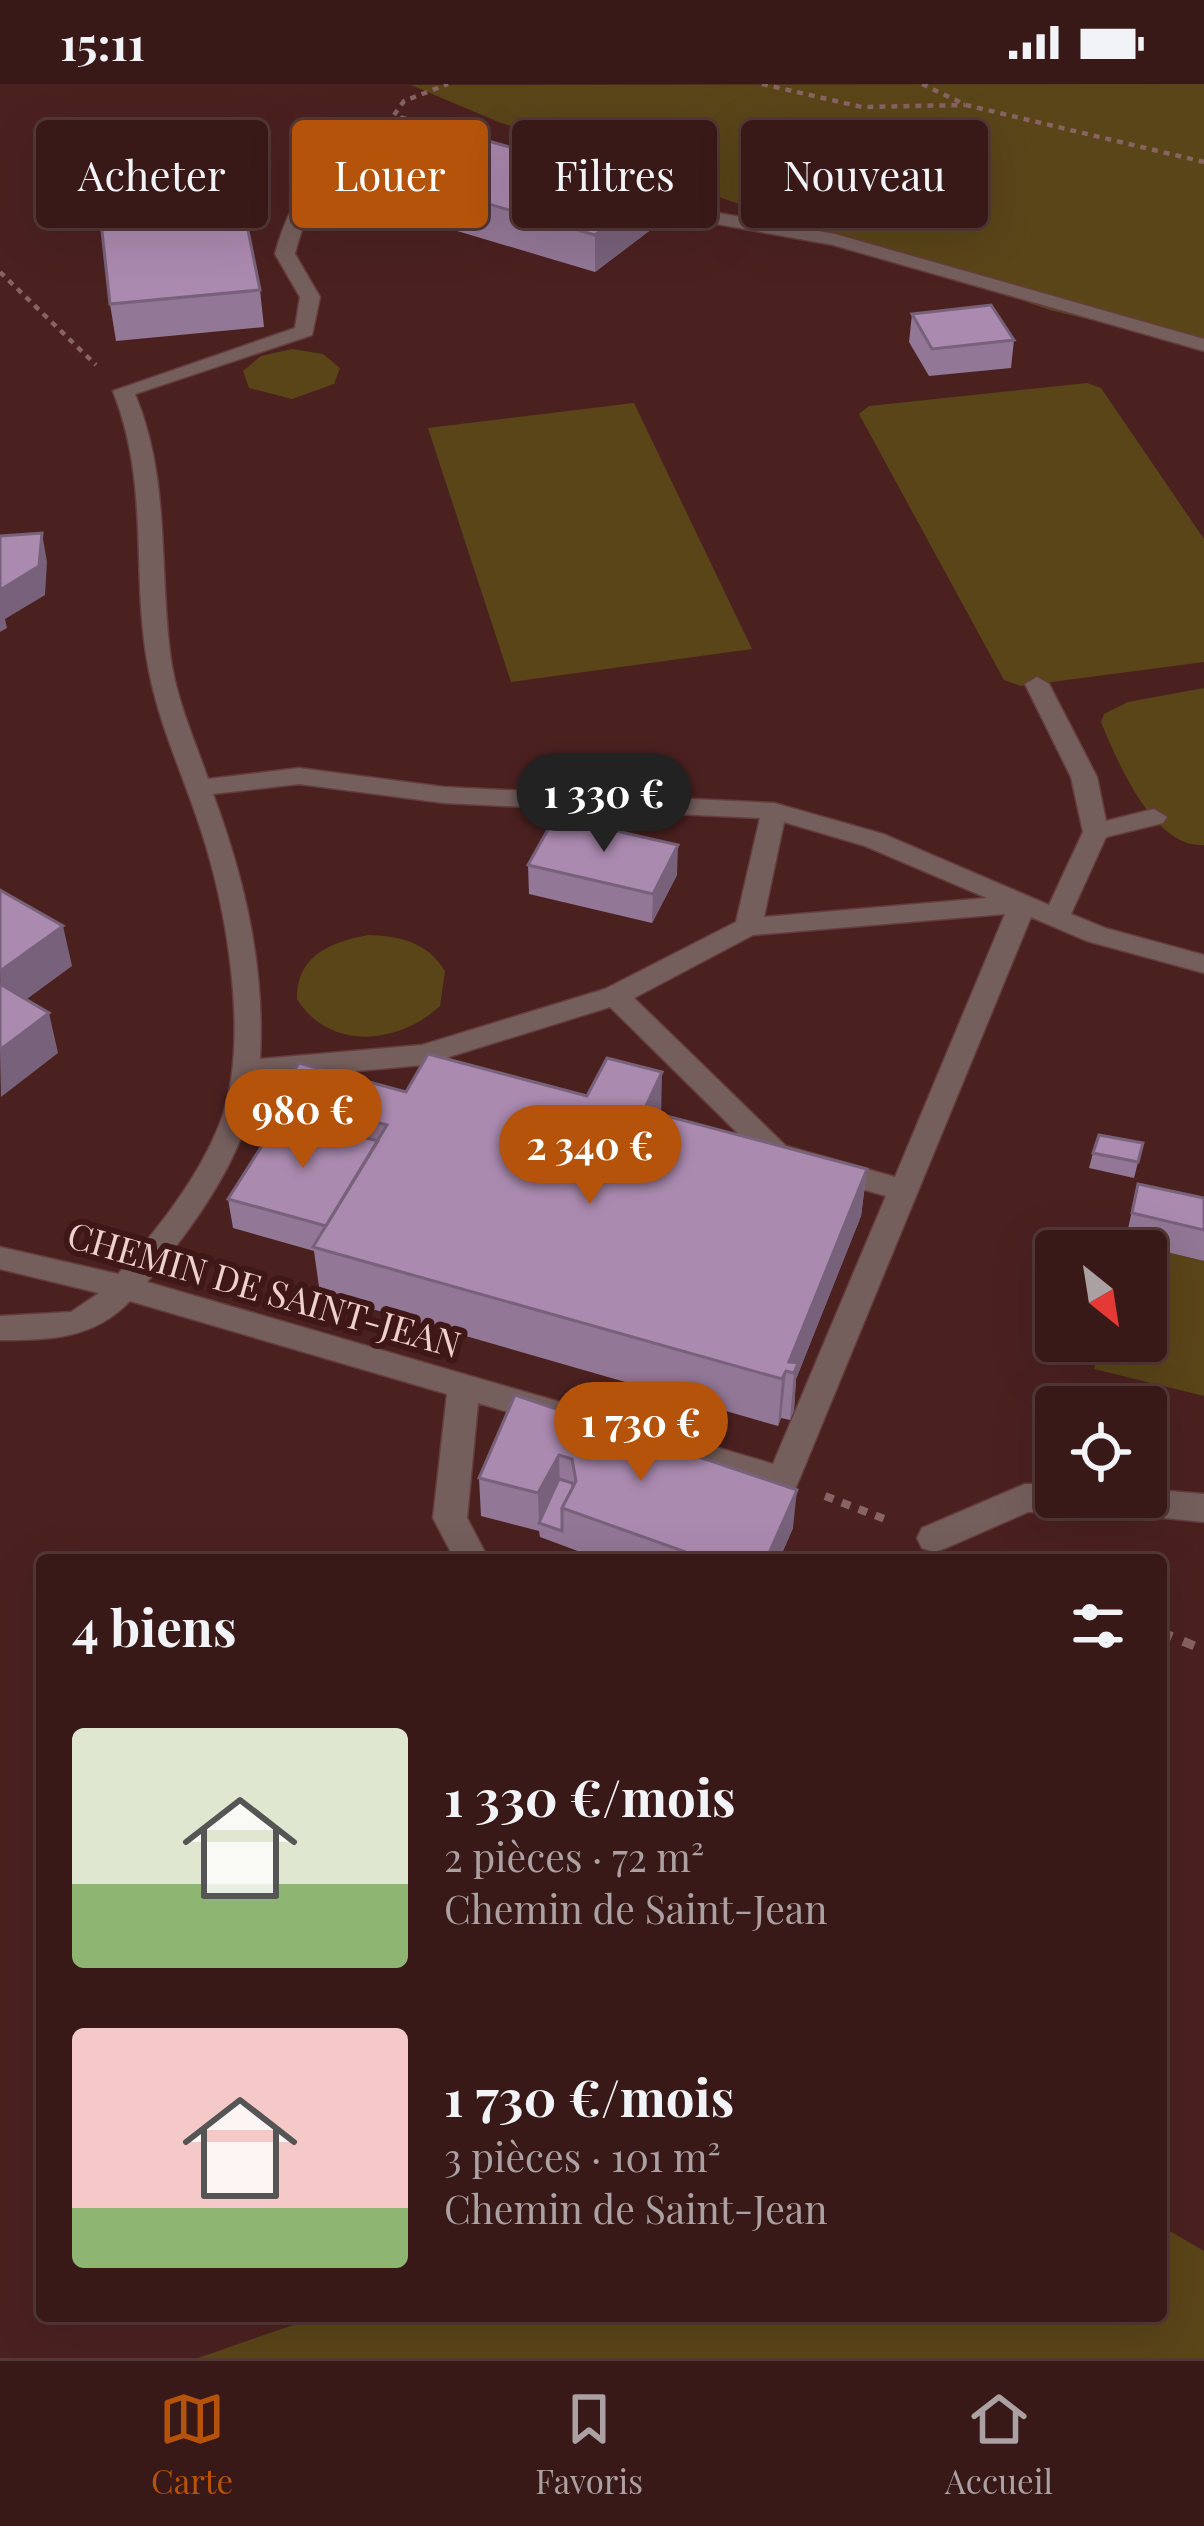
<!DOCTYPE html>
<html lang="fr">
<head>
<meta charset="utf-8">
<style>
	:root { --surface:#381918; --page:#432625; --text:#f1f3f6; --muted:#aba0a2; --line:#523837; --accent:#b45309 }
	body { margin:0; font-family:"Playfair Display",serif; background:var(--page); color:var(--text); height:100vh; display:flex; flex-direction:column; font-size:45px; white-space:nowrap }
	* { box-sizing:border-box; margin:0 }
	p { font-size:39px; color:var(--muted) }
	.icon { flex:none; width:66px; height:66px; fill:none; stroke:currentColor; stroke-width:2; stroke-linecap:round; stroke-linejoin:round }
	.map { position:relative; flex:1; overflow:hidden }
	.details { position:absolute; left:36px; top:1470px; width:1131px; height:768px; display:flex; flex-direction:column; background:var(--surface); border-radius:12px; box-shadow:0 12px 48px #0002,0 0 0 3px var(--line) }
	.details>* { flex:none }
	.top-card { position:absolute; left:36px; top:36px; width:1134px; height:108px; display:flex; gap:24px }
	.needle { width:78px; rotate:150deg }
	.tools { position:absolute; left:1035px; top:1146px; display:grid; gap:24px }
	.tools a { display:grid; place-items:center; width:132px; height:132px; border-radius:12px; background:var(--surface); box-shadow:0 12px 48px #0002,0 0 0 3px var(--line); font-size:60px }
	.price { position:absolute; translate:-50% -102px; padding:0 27px; border-radius:42px; background:var(--accent); color:#fff; font-size:39px; line-height:78px; filter:drop-shadow(0 3px 6px #0008) }
	.price::after { content:''; position:absolute; left:50%; top:72px; width:36px; height:27px; margin-left:-18px; background:inherit; clip-path:polygon(0 0,100% 0,50% 100%) }
	.price.on { background:#222; color:#fff }
	ul { padding:0; list-style:none }
	li { display:flex; align-items:center; gap:36px; height:300px; padding:0 36px }
	li span { display:grid; place-items:center; flex:none; width:336px; height:240px; border-radius:12px; color:#555 }
	li>.icon { margin-inline-start:auto }
	span .icon { width:144px; height:144px; fill:#fffc; stroke-width:1 }
	li b { font-size:51px }
	h2 { display:flex; justify-content:space-between; align-items:center; height:144px; padding:0 36px; font-size:51px }
	.pill { padding:0 42px; border-radius:12px; background:var(--surface); box-shadow:0 12px 48px #0002,0 0 0 3px var(--line); font-size:42px; line-height:108px }
	.pill.on { background:var(--accent); color:#fff }
	.status { display:flex; justify-content:space-between; align-items:center; height:84px; padding:0 60px; background:var(--surface); direction:ltr }
	.status svg { height:33px; fill:currentColor }
	.tab-bar { display:flex; justify-content:space-around; align-items:center; height:168px; border-top:3px solid var(--line); background:var(--surface); font-size:33px; color:var(--muted) }
	.tab-bar a { display:grid; justify-items:center; gap:6px }
	.tab-bar .on { color:var(--accent) }
	.map>svg:first-child { display:block }
</style>
</head>
<body>
<div class="status"><b>15:11</b><svg viewBox="0 0 49 12"><path d="M0 12V9h3v3zM5 12V6h3v6zM10 12V3h3v9zM15 12V0h3v12zM26 1h20v11H26zM47 4h2v5h-2z"/></svg></div>
<div class="map">
<svg width="1204" height="2274" viewBox="0 0 1204 2274">
	<rect width="100%" height="100%" fill="#4b2120"/>
	<path fill="#5a4519" d="M1204,0V264L1050,226L496,37L411,1Z
		M292,265L323,270L340,284L334,300L292,315L249,304L243,287L261,272Z
		M1087,299L1101,304L1204,455V578L1021,602L1004,596L859,330L869,322Z
		M634,319L752,565L511,598L428,344Z
		M1204,604V761C1154,765 1117,677 1101,638L1104,630L1128,618Z
		M368,851C401,852 427,858 445,887L440,922C399,960 330,968 297,915C296,872 331,858 368,851Z
		M1125,1158L1204,1177V1312L1094,1285L1101,1257H1146V1167H1123Z
		M1161,2142L1204,2167V2274H198L319,2232H1161Z"/>
	<g fill="none" stroke-linecap="round" stroke-linejoin="round">
		<g stroke="#653d3c" stroke-width="3">
			<path id="minor" d="M380,58L386,59V67C331,80 308,117 295,170L320,213L312,251L135,310C170,394 159,480 170,569C175,613 194,654 208,695L299,684L444,703L774,719L883,750L1049,821L1083,748L1071,693L1025,600L1037,593L1049,600L1097,693L1106,737L1154,725L1167,733L1163,739L1106,753L1071,830L1105,844L1204,871V889L1087,857L1031,833L799,1396L795,1405L783,1409L613,1358L608,1349L613,1340L624,1336L773,1380L886,1112L766,1077L610,923L423,981L258,996C245,1072 196,1140 147,1198L560,1318L565,1327L560,1336L549,1340L478,1319L467,1434L489,1476H455L433,1434L447,1310L130,1217C93,1255 51,1256 0,1256V1232L71,1228L99,1209L0,1185V1163L118,1190C157,1146 198,1095 220,1039C251,959 227,824 200,743C183,691 159,640 149,587C130,490 151,403 113,307L295,244L300,213L275,170C291,111 319,71 380,58ZM299,700L444,719L760,734L736,838L605,905L422,961L260,975C265,883 245,796 213,710ZM784,738L865,762L987,814L764,833ZM1005,830L895,1093L786,1062L634,914L753,851Z
				M619,111L835,150L1204,255V267L833,161L612,121V113Z
				M1025,1400H1056V1413H1146V1405L1204,1410V1438L1104,1428H1028L946,1464L934,1468L922,1464L917,1454L922,1444Z"/>
		</g>
		<path stroke="#876361" stroke-width="4.5" stroke-dasharray="6 6" stroke-linecap="butt" d="M762,0L862,23L965,21
			M922,0L966,21L1204,78
			M394,31L404,17L448,0
			M0,188L96,281"/>
		<path stroke="#876361" stroke-width="8" stroke-dasharray="9 9" stroke-linecap="butt" d="M825,1412L890,1437"/>
		<path stroke="#876361" stroke-width="9" stroke-dasharray="12 12" stroke-linecap="butt" d="M1161,1548L1204,1566"/>
		<use href="#minor" fill="#755f5d" fill-rule="evenodd"/>
	</g>
	<path fill="#937796" d="M337,76L657,104V141L595,188L340,112Z
		M260,206L264,243L116,257L110,220Z
		M912,230L1014,256L1011,284L929,292L909,258Z
		M528,781L677,791L652,839L529,810Z
		M406,1008L587,1012L867,1085L861,1132L796,1295L794,1326L790,1336L781,1334L778,1342L320,1210L314,1167L233,1144L228,1115L281,1032L278,1013Z
		M1143,1059L1134,1094L1089,1084L1093,1069Z
		M1138,1100L1204,1114V1177L1125,1158Z
		M515,1311L793,1444L779,1476H602L540,1453L539,1447L481,1432L479,1394Z"/>
	<path fill="#78617a" d="M657,104V141L595,188V151Z
		M42,449L47,478L45,511L5,535L7,544L0,548V506Z
		M678,761L677,791L652,839L653,810Z
		M63,842L72,882L1,934L0,887Z
		M49,929L58,969L1,1013L0,966Z
		M662,988L661,1037L644,1026Z
		M867,1085L861,1132L796,1295L794,1326L790,1336L794,1289L789,1278Z
		M786,1287L781,1334L778,1342L782,1295Z
		M559,1371L560,1410L539,1439L538,1409Z
		M797,1406L793,1444L779,1476H766Z"/>
	<path fill="#ab8aaf" stroke="#78617a" stroke-width="3" d="M402,33L657,104L595,151L337,76Z
		M231,62L260,206L110,220L94,74Z
		M991,221L1014,256L932,265L912,230Z
		M42,449L39,482L0,506V452Z
		M555,733L678,761L653,810L528,781Z
		M0,806L63,842L0,887Z
		M0,900L49,929L0,966Z
		M428,970L587,1012L607,974L662,988L644,1026L867,1085L789,1278L798,1279L794,1289L786,1287L782,1295L313,1163L387,1041L278,1013L299,979L406,1008Z
		M281,1032L378,1057L326,1142L228,1115Z
		M1099,1051L1143,1059L1138,1078L1093,1069Z
		M1138,1100L1204,1114V1146L1132,1129Z
		M515,1311L797,1406L766,1476H708L562,1424L576,1397L572,1375L559,1371L538,1409L479,1394Z
		M559,1395L572,1399L573,1403L562,1424V1447L539,1439Z"/>
	<g text-anchor="middle" stroke-width="12" stroke-linejoin="round" paint-order="stroke">
		<g font-size="36" fill="#edd1cf" stroke="#401717">
			<text transform="translate(264 1206) rotate(16)" y="13">CHEMIN DE SAINT-JEAN</text>
		</g>
	</g>
</svg>
<div class="tools">
<a><svg class="needle" viewBox="-14 -14 28 28"><path d="M0-13l5 13h-10z" fill="#e53935"/><path d="M0 13l5-13h-10z" fill="#aba0a2"/></svg></a>
<a><svg class="icon" aria-label="locate" viewBox="0 0 24 24"><circle cx="12" cy="12" r="6"/><path d="M12 2v4M12 18v4M2 12h4M18 12h4"/></svg></a>
</div>
<b class="price on" style="left:604px;top:771px">1 330 €</b>
<b class="price" style="left:303px;top:1087px">980 €</b>
<b class="price" style="left:590px;top:1123px">2 340 €</b>
<b class="price" style="left:641px;top:1400px">1 730 €</b>
<div class="top-card">
<a class="pill">Acheter</a>
<a class="pill on">Louer</a>
<a class="pill">Filtres</a>
<a class="pill">Nouveau</a>
</div>
<section class="details">
<h2>4 biens<svg class="icon" aria-label="filters" viewBox="0 0 24 24"><path d="M4 7h16M4 17h16"/><circle cx="9" cy="7" r="2"/><circle cx="15" cy="17" r="2"/></svg></h2>
<ul>
<li><span style="background:linear-gradient(#dfe7d0 65%,#8fb573 0)"><svg class="icon" aria-label="home" viewBox="0 0 24 24"><path d="M3 11l9-7 9 7M6 9v11h12V9"/></svg></span><div><b>1 330 €/mois</b><p>2 pièces · 72 m²</p><p>Chemin de Saint-Jean</p></div></li>
<li><span style="background:linear-gradient(#f6c9c9 75%,#8fb573 0)"><svg class="icon" aria-label="home" viewBox="0 0 24 24"><path d="M3 11l9-7 9 7M6 9v11h12V9"/></svg></span><div><b>1 730 €/mois</b><p>3 pièces · 101 m²</p><p>Chemin de Saint-Jean</p></div></li>
</ul>
</section>
</div>
<nav class="tab-bar">
<a class="on"><svg class="icon" aria-label="map" viewBox="0 0 24 24"><path d="M3 6l6-2 6 2 6-2v14l-6 2-6-2-6 2zM9 4v14M15 6v14"/></svg>Carte</a>
<a><svg class="icon" aria-label="saved" viewBox="0 0 24 24"><path d="M7 4h10v16l-5-4-5 4z"/></svg>Favoris</a>
<a><svg class="icon" aria-label="home" viewBox="0 0 24 24"><path d="M3 11l9-7 9 7M6 9v11h12V9"/></svg>Accueil</a>
</nav>
</body>
</html>
